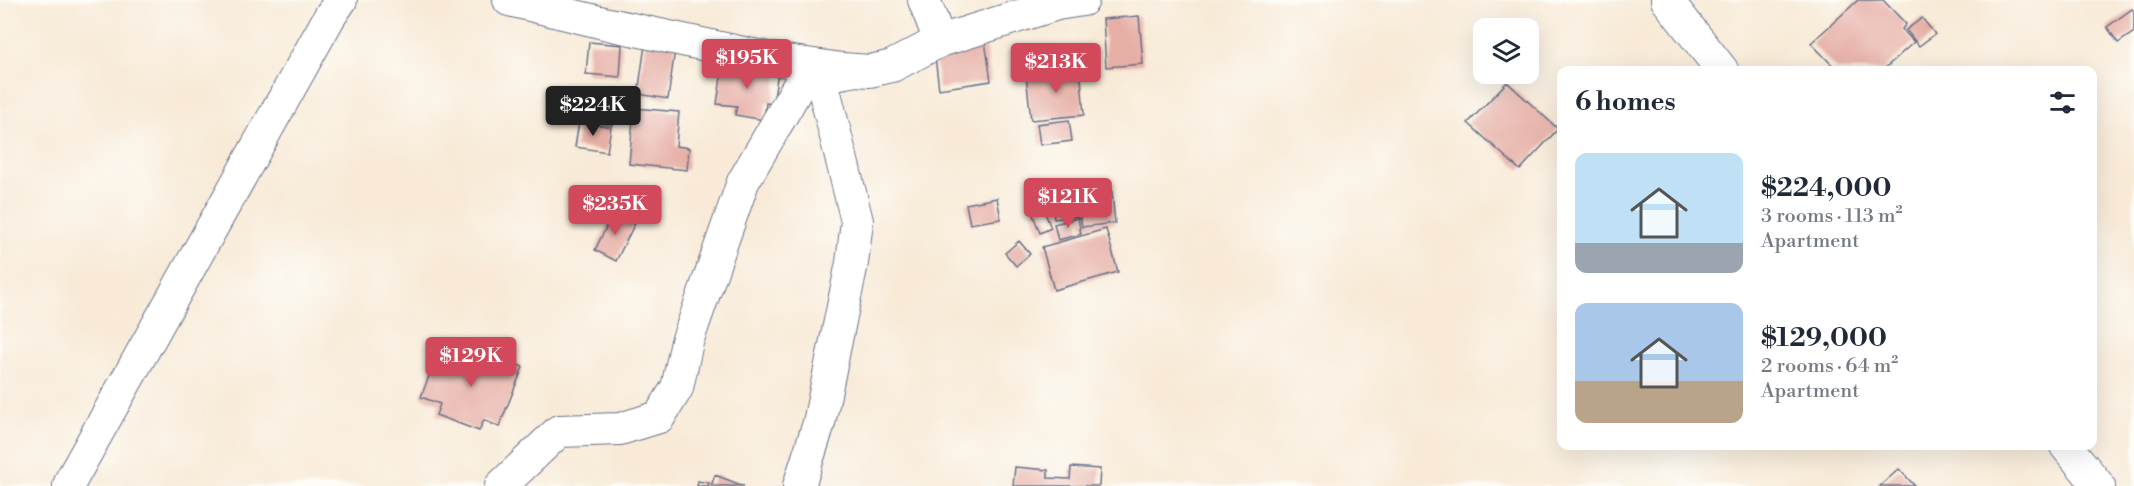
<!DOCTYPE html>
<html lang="en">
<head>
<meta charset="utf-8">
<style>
	:root { --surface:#fff; --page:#f6f6f7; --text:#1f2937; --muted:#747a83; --accent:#d1495b }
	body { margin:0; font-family:"Libre Bodoni",serif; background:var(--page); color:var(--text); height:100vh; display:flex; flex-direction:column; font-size:22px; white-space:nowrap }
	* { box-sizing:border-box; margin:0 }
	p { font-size:20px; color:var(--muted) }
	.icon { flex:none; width:33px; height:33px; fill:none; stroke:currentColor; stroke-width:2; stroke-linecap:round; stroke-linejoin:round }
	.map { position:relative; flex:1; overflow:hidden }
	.side { position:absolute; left:1557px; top:66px; width:540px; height:384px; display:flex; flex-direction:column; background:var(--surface); border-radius:12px; box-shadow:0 6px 24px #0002 }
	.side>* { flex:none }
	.tools { position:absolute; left:1473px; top:18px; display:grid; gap:12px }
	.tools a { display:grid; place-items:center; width:66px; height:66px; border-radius:12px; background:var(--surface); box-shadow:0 6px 24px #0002; font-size:30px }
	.price { position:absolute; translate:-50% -51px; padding:0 14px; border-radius:6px; background:var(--accent); color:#fff; font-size:20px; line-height:39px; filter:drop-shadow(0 2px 3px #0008) }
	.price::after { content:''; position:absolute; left:50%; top:36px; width:18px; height:14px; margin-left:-9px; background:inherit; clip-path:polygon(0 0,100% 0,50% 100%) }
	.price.active { background:#222; color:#fff }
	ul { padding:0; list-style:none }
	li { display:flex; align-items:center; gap:18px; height:150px; padding:0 18px }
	li span { display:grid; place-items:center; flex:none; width:168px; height:120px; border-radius:12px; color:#555 }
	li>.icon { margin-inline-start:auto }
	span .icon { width:72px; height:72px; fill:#fffc; stroke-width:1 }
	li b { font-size:26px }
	h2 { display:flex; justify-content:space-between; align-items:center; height:72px; padding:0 18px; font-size:26px }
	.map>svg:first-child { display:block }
</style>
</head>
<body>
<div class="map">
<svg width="2134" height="486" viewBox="0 0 2134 486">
	<rect width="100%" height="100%" fill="#fdfcf7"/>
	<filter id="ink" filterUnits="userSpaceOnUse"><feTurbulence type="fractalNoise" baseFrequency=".0167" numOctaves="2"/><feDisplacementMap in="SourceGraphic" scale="12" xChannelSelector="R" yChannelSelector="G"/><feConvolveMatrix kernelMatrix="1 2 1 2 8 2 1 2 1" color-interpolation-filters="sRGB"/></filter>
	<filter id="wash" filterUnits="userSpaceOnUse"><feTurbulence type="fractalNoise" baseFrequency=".008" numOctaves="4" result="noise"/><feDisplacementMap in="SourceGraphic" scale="24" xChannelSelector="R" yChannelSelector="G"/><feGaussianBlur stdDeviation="1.35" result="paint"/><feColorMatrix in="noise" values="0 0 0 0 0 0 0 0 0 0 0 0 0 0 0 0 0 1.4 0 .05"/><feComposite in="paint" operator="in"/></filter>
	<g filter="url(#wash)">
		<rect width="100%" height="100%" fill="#f8ead7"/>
		<g id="blocks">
			<path fill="#e6afa6" d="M1858,0H1883L1906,24L1902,29L1914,42L1883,70H1837L1811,43Z
				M2132,9L2134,11V32L2118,43L2107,27Z
				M1139,16L1143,64L1106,67L1103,19Z
				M1922,18L1935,34L1919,46L1906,30Z
				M646,38L676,42L668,99L638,94Z
				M985,41L991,81L939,89L934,49Z
				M589,42L622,45L620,77L586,74Z
				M723,64L778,72L773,104L766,103L764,120L735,115L737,106L717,104Z
				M1080,66L1084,115L1031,120L1026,75Z
				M1507,82L1558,129L1520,170L1468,123Z
				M589,91L616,95L612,125L584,120Z
				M634,108L679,112L676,146L689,148L687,170L629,164Z
				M1069,120L1072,141L1040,145L1037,124Z
				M579,122L611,127L607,152L575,147Z
				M1111,182L1115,223L1082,227L1080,216L1054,219L1051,189Z
				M997,198L1001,219L970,224L966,204Z
				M1042,205L1051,228L1040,233L1031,210Z
				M614,211L636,221L616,261L595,250Z
				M1078,218L1081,234L1058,240L1054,224Z
				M1106,229L1118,272L1054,290L1042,247Z
				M1019,241L1030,254L1016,266L1005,253Z
				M440,347L476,361L480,351L523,367L499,427L484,420L479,431L436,415L440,404L421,397Z
				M1015,467L1048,470V478L1070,479L1071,467L1100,469L1099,486H1013Z
				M1899,469L1915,486H1880Z
				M715,475L744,486H711Z
				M698,481L709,483L708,486H697Z"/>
		</g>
	</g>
	<g filter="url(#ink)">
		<use href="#blocks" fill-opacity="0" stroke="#687088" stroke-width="1.5"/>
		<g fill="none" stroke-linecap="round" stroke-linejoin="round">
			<g stroke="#687088" stroke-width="34">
				<path id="street" d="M509,0L608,24L772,59L842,69L870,71L892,66L940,41
					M924,0L940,41L1057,4L1083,0
					M1667,0L1722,70
					M2066,446L2099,486
					M69,486L71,480L330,16L341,0
					M501,486L559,431L620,429L659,417L677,388L687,342L743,182L802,80L856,70
					M799,486L819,423L852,263L857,221L821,77"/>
			</g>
			<use href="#street" stroke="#fff" stroke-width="32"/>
		</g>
	</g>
</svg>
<div class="tools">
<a><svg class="icon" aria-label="layers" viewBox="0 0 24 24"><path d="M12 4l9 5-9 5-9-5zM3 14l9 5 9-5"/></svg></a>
</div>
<b class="price" style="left:747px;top:90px">$195K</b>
<b class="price" style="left:1056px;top:94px">$213K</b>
<b class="price active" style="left:593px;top:137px">$224K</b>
<b class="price" style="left:1068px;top:229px">$121K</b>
<b class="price" style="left:615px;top:236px">$235K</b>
<b class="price" style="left:471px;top:388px">$129K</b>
<section class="side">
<h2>6 homes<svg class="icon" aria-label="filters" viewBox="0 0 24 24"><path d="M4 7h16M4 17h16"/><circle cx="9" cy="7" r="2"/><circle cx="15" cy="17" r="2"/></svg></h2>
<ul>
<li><span style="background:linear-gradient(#bfe0f5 75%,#9aa5b1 0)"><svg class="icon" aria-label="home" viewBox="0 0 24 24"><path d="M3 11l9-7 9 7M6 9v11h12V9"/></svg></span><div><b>$224,000</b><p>3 rooms · 113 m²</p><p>Apartment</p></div></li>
<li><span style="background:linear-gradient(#a9c7e8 65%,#b9a48a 0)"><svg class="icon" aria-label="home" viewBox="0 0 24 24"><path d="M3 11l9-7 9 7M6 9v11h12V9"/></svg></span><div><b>$129,000</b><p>2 rooms · 64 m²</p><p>Apartment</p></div></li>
</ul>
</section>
</div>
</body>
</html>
